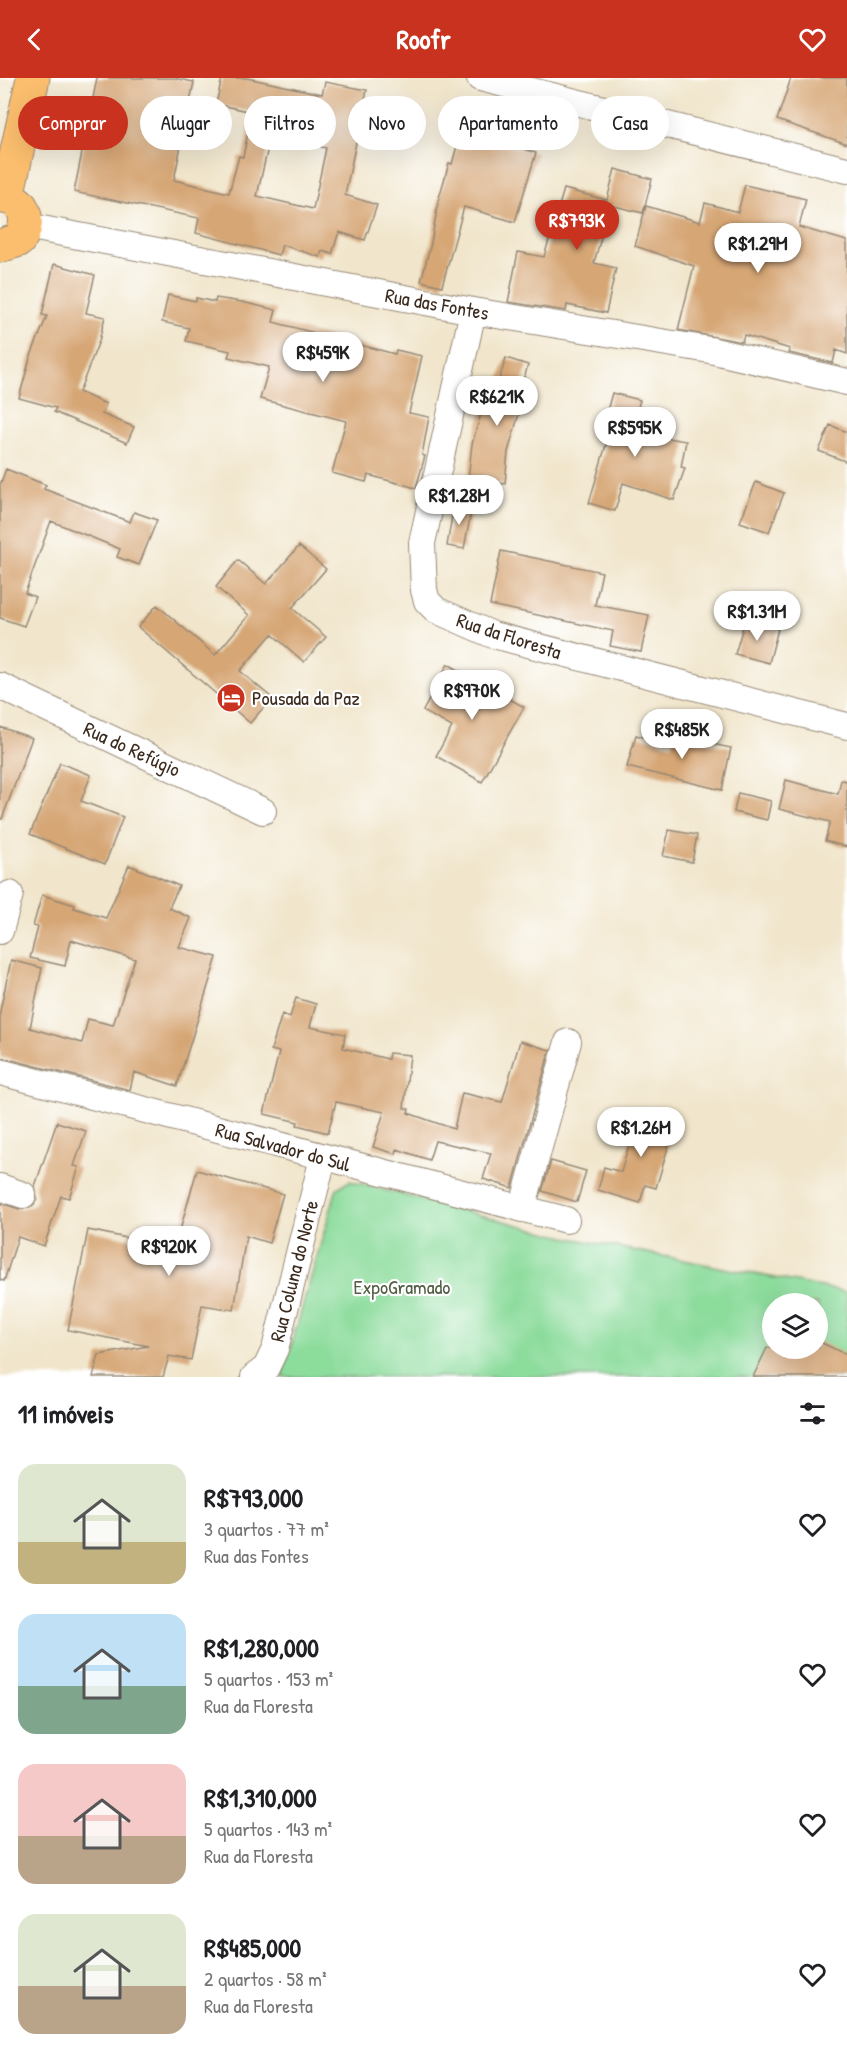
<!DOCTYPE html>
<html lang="pt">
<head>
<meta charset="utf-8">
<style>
	:root { --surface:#fff; --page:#f2f2f2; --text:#202124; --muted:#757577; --accent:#c8321e }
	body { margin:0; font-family:"Patrick Hand",sans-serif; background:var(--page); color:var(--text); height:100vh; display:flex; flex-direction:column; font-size:22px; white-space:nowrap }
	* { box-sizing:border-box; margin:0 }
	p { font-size:20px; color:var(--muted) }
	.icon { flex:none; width:33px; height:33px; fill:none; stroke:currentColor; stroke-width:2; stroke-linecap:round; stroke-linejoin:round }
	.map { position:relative; height:1299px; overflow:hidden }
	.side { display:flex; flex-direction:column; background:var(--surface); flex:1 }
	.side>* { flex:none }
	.hud { position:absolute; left:18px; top:18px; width:812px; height:54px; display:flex; gap:12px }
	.controls { position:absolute; left:762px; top:1215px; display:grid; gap:12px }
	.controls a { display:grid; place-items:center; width:66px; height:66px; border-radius:50%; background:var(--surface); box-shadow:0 6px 24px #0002; font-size:30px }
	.price { position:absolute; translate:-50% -51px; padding:0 14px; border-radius:21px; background:#fff; color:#222; font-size:20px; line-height:39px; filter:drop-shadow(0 2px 3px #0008) }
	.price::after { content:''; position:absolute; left:50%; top:36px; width:18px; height:14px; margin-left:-9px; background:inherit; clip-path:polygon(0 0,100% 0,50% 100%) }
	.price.active { background:var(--accent); color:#fff }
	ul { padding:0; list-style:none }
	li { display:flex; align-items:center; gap:18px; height:150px; padding:0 18px }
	li span { display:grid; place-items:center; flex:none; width:168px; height:120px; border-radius:18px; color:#555 }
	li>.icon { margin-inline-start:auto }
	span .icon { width:72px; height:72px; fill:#fffc; stroke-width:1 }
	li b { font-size:26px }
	h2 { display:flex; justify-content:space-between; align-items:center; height:72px; padding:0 18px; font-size:26px }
	.tag { padding:0 21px; border-radius:27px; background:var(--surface); box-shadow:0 6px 24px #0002; font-size:21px; line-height:54px }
	.tag.active { background:var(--accent); color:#fff }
	header { display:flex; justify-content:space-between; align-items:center; height:78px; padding:0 18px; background:var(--accent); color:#fff; font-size:27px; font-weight:700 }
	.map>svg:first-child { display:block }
</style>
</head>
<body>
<header><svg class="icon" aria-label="back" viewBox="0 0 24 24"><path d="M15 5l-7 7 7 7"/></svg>Roofr<svg class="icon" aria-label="heart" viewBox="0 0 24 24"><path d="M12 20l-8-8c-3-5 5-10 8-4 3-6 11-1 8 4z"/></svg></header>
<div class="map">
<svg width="847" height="1299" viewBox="0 0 847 1299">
	<rect width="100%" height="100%" fill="#fff"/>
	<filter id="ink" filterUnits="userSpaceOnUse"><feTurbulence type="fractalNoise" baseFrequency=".0167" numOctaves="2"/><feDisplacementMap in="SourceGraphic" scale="12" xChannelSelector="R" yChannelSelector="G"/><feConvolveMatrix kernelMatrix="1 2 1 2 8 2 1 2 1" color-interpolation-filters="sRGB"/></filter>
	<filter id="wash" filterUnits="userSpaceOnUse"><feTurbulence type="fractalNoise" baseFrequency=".008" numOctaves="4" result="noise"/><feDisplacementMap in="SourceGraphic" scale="24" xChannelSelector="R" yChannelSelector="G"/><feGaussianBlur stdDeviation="1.35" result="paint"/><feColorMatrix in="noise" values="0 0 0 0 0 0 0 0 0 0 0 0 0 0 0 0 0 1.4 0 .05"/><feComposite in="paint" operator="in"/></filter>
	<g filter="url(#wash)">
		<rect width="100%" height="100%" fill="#f1e6cc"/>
		<path fill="#8cdc9c" stroke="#64835d" stroke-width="1.5" fill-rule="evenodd" d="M350,1103L565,1159L847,1214V1299H282L337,1110ZM772,1226H818V1270H772Z"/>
		<g id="blocks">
			<path fill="#d6a674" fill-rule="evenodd" d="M97,0H174L194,4L174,102L229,115L239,78L243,79L252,34L216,26L222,0H247L322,16L325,4L367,12L345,117L377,127L365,162L339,154L332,176L322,173L320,179L282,167L279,177L196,155L199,140L74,114ZM271,56L326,70L313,131L257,118Z
				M791,0H847V66L777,42Z
				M463,46L483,51L481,58L536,75L515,144L464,129L442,208L421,203L431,165L439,120L449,85L452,86Z
				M615,91L652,101L643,135L610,127L594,185L616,190L606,235L567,227L566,233L508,224L518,174L544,179L564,111L607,122Z
				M745,107L806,121L799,149L847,163V276L836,272L833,285L789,275L790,271L744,257L742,264L678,252L694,188L635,168L646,128L700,144L705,125L738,134Z
				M54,186L95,197L86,235L105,239L99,263L79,314L106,326L102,336L134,349L127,365L54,334L56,330L19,320L30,280L47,238L42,237Z
				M168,217L196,223V220L215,224L216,220L242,224L276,232L273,244L395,276L396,272L422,278L409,335L429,339L422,377L425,378L416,410L368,397L366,404L332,395L346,343L260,321L269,289L228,279L230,273L186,263L189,250L162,244Z
				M506,280L528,287L516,327L521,329L508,374L505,406L468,402L472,366L486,319L493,321Z
				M612,315L640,322L631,354L686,363L681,389L685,390L674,422L623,405L615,433L589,425L608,360L600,358Z
				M830,347L847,354V384L819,373Z
				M6,391L46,407L44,411L130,444L134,434L157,442L139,487L117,479L120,471L51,443L25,515L35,519L24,548L0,540V407Z
				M756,404L784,415L769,454L740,444Z
				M454,426L472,429L464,471L447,468Z
				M299,468L326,491L292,530L326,559L304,584L272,556L240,593L272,620L250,645L138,549L157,527L215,577L249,537L216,509L238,482L266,506Z
				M501,473L602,494L595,527L649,537L641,574L610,568L613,553L490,527Z
				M745,542L778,551L769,585L735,576Z
				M448,586L524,629L482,704L436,678L452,649L423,633Z
				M0,649L32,660L2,741H0Z
				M636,657L672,667L674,658L731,670L722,712L627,689Z
				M60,685L91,697L81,723L123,739L105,786L30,756Z
				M786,702L838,716L841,702L847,703V769L825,763L830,744L779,731Z
				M738,715L771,723L767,742L734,734Z
				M669,752L697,757L692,784L663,778Z
				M129,787L179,808L169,830L191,840L179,869L217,879L177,1008L134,994L130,1012L0,979V933L11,882L42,890L30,950L82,965L88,941L113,947L135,881L71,862L65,888L30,880L38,849L33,848L42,817L75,827L74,830L106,840Z
				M296,920L316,926L310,949L345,956L343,970L388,981L389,975L410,977L404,1030L409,1031L408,1035L454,1051L462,1015L502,1024L520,963L550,972L512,1110L483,1101L491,1075L435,1063L429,1082L397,1071L396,1076L373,1069L384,1034L336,1024L328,1055L297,1047L298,1044L264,1036L279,974L271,972L282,936L290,939Z
				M639,1032L676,1042L656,1110L645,1107L640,1125L598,1112L604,1089L621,1094Z
				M57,1044L86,1053L74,1088L79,1089L69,1120L61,1118L44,1168L18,1159L4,1203L0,1202V1125L19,1131L33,1128L37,1121L35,1108Z
				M551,1083L586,1093L577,1124L542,1113Z
				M197,1092L283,1116L269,1165L246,1158L234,1232L202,1227L191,1282L169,1278L163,1299H93L99,1277L148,1268L68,1252L88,1152L175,1170Z
				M818,1263L847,1277V1299H753L767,1270H818Z"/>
		</g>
	</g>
	<g filter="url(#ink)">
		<use href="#blocks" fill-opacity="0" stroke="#968875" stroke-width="1.5"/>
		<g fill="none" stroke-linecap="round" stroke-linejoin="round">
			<g stroke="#968875" stroke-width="28">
				<path id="minor" d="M480,0L847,92
					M26,148L473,233L710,272L847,304
					M473,233L422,465L424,512L427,523L436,532L493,557L847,648
					M0,608L263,733
					M0,853L10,816
					M0,994L566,1142
					M0,1109L23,1117
					M522,1131L568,964
					M254,1299L266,1290L275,1271L323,1080"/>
			</g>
			<g stroke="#968875" stroke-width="35">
				<path id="major" d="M0,119C25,118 32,144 19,162L0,168
					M7,119L33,0"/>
			</g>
			<use href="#minor" stroke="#fff" stroke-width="26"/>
			<use href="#major" stroke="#fbbe6e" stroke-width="33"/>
		</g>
	</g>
	<defs>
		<g id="hotel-disc" transform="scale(1.5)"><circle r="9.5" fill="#c8321e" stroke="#fff"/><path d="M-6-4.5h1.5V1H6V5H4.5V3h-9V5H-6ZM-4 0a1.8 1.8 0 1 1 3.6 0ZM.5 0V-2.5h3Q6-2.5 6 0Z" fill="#fff"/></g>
	</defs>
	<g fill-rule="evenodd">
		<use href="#hotel-disc" x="231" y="620"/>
	</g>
	<g text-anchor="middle" stroke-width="4.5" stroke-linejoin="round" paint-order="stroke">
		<g font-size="20" fill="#3b2a1e" stroke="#fff">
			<text transform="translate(437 226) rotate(10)" y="7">Rua das Fontes</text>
			<text transform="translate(509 558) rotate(18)" y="7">Rua da Floresta</text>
			<text transform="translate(132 671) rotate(25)" y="7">Rua do Refúgio</text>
			<text transform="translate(283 1069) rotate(15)" y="7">Rua Salvador do Sul</text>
			<text transform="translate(294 1193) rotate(-76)" y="7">Rua Coluna do Norte</text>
		</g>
		<g font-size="20" fill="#3b2a1e" stroke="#fff" text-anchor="start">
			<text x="252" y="627">Pousada da Paz</text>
		</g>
		<g font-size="20" fill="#535f44" stroke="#fff">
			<text x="402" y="1216">ExpoGramado</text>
		</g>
	</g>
</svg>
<div class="controls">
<a><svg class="icon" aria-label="layers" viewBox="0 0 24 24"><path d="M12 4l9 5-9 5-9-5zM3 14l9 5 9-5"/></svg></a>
</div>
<b class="price active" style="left:577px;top:173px">R$793K</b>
<b class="price" style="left:758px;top:196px">R$1.29M</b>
<b class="price" style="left:323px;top:305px">R$459K</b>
<b class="price" style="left:497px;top:349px">R$621K</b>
<b class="price" style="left:635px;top:380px">R$595K</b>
<b class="price" style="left:459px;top:448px">R$1.28M</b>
<b class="price" style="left:757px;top:564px">R$1.31M</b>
<b class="price" style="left:472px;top:643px">R$970K</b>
<b class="price" style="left:682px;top:682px">R$485K</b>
<b class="price" style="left:641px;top:1080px">R$1.26M</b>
<b class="price" style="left:169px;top:1199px">R$920K</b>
<div class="hud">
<a class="tag active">Comprar</a>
<a class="tag">Alugar</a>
<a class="tag">Filtros</a>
<a class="tag">Novo</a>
<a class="tag">Apartamento</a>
<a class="tag">Casa</a>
</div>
</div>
<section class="side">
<h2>11 imóveis<svg class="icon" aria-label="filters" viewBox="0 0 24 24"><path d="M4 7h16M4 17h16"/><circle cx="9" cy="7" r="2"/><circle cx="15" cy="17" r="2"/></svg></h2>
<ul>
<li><span style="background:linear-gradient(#dfe7d0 65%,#c2b280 0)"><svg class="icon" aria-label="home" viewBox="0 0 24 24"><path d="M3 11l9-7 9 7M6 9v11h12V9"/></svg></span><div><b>R$793,000</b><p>3 quartos · 77 m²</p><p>Rua das Fontes</p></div><svg class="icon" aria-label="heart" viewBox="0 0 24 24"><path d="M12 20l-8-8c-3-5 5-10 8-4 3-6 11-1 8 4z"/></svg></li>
<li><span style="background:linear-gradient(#bfe0f5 60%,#7fa58c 0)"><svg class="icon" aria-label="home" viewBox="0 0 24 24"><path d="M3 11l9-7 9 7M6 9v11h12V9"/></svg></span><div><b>R$1,280,000</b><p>5 quartos · 153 m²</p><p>Rua da Floresta</p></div><svg class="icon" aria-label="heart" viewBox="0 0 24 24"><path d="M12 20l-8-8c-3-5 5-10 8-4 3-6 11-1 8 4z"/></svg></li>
<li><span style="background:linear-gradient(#f6c9c9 60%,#b9a48a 0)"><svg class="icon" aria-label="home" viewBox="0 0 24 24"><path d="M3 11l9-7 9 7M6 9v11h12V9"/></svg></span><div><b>R$1,310,000</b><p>5 quartos · 143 m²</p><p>Rua da Floresta</p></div><svg class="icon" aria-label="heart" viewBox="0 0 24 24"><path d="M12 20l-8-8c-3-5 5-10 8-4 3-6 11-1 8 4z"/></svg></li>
<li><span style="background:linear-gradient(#dfe7d0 60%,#b9a48a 0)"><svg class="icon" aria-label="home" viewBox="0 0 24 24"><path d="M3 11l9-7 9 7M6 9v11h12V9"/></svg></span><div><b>R$485,000</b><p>2 quartos · 58 m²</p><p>Rua da Floresta</p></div><svg class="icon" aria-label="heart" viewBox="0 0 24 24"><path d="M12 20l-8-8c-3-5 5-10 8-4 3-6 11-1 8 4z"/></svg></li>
</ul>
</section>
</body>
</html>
